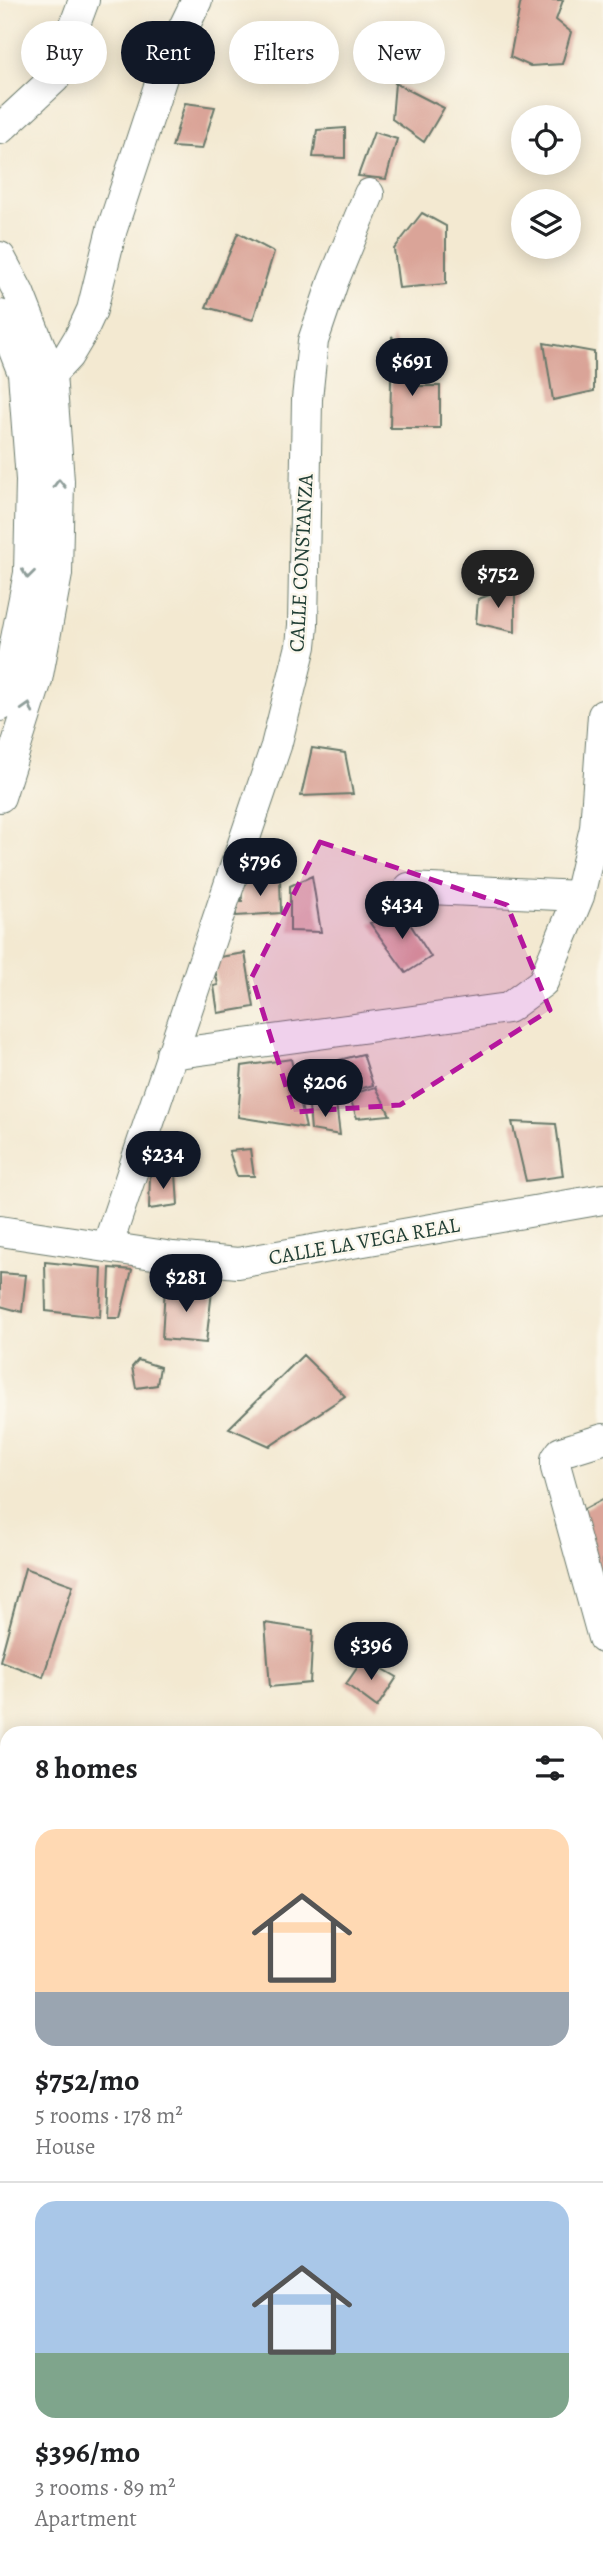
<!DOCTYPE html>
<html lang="en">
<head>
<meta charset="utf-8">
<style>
	:root { --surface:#fff; --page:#f6f6f6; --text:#202124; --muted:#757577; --line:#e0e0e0; --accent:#111827 }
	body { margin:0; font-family:Alegreya,serif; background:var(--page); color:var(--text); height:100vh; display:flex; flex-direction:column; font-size:26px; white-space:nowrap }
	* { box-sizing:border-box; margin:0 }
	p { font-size:23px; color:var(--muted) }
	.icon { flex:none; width:38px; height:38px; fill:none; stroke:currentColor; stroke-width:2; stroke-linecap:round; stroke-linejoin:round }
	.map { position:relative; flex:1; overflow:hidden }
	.side { position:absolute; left:0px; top:1726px; width:604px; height:842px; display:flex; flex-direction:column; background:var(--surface); border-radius:21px 21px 0 0; box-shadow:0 4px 18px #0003 }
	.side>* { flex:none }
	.top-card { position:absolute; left:21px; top:21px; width:562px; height:63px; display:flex; gap:14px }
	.buttons { position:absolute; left:511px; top:105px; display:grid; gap:14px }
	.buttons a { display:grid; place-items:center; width:70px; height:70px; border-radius:50%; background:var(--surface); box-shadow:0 4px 18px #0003; font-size:35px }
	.price { position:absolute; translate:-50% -60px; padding:0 16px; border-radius:24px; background:var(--accent); color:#fff; font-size:23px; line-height:46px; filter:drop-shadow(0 2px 4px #0008) }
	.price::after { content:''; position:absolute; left:50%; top:42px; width:21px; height:16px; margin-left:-10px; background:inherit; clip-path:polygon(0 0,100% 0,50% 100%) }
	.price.on { background:#222; color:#fff }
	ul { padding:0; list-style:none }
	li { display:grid; align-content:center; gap:14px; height:371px; padding:0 35px }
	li+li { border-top:2px solid var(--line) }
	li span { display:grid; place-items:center; height:217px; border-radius:21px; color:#555 }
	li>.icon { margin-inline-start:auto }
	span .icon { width:126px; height:126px; fill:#fffc; stroke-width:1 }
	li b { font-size:30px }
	h2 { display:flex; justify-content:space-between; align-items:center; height:84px; padding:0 35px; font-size:30px }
	.chip { padding:0 24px; border-radius:32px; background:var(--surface); box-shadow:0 4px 18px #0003; font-size:24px; line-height:63px }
	.chip.on { background:var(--accent); color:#fff }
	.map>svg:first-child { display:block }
</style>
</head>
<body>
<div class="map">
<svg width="603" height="2567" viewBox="0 0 603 2567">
	<rect width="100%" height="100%" fill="#fbf7ec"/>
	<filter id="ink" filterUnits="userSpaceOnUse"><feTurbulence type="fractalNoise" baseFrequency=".0143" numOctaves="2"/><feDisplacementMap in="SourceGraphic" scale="14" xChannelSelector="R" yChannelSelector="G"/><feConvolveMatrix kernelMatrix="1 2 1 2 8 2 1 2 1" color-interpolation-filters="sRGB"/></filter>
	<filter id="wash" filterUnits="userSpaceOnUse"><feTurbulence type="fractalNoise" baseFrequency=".00686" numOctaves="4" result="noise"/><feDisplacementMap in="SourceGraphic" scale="28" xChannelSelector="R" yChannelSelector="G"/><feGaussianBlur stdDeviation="1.57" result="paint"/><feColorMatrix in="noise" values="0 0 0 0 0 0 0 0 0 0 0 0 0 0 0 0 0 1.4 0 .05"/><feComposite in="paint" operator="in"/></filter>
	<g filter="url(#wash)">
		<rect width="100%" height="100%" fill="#f3e9d1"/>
		<g id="blocks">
			<path fill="#daa498" d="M521,0H563L556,20L571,32L562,64L530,66L510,57Z
				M395,83L444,108L424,142L392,119Z
				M185,103L215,107L202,149L172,147Z
				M345,128V158L313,157L317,130Z
				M374,132L397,139L386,179L358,176Z
				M422,213L446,226V284L399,288L394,249Z
				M238,233L274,252L253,320L206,307Z
				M392,336L417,386H440V428H390Z
				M544,343L594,352V391L553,400Z
				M515,586V632L476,623L478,599Z
				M312,748L345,753L353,794L301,796Z
				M312,876L321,932L290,931V886Z
				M280,879L281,913L236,916L235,901H242L241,881Z
				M403,913L431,957L406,973L370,923Z
				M245,953L254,1007L218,1013L214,986L218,985L213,958Z
				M363,1054L373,1085L349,1092L339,1060Z
				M291,1059L306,1128L238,1117L242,1066Z
				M376,1087L390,1115L357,1118L349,1095Z
				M336,1103L340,1135L311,1130L309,1107Z
				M512,1122L556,1124L563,1176L526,1181Z
				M250,1149L254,1176H237L229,1151Z
				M176,1173L178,1205L149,1209L150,1175Z
				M45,1262L102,1268L100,1317L46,1311Z
				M110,1268L132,1270L120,1318H108Z
				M0,1273L26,1275L22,1312L0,1306Z
				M165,1286L212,1291L206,1343L162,1339Z
				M303,1355L345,1396L270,1446L229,1428Z
				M138,1360L160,1367L157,1385L136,1388L132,1367Z
				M603,1499V1573L597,1575L573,1515Z
				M25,1568L73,1585L43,1677L0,1661Z
				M265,1623L313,1630L310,1683L270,1687Z
				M364,1658L397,1677L377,1707L346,1684Z
				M597,2138L603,2140V2209L597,2207Z
				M3,2307L7,2308V2361L0,2359V2322Z
				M0,2536H7L6,2567H0Z"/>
		</g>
	</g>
	<g filter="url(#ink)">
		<use href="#blocks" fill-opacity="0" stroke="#69796b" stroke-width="2"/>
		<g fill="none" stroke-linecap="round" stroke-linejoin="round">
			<g stroke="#69796b" stroke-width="32">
				<path id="minor" d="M0,129L55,78L84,0
					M0,257L19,293L51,374L59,481L57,574L37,680L0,797
					M0,315L23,373L31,480L29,573L8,679L0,706
					M24,385L51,374L68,356L80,336L92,310L112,229L167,62L197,0
					M409,888L579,896
					M171,1054L508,1008L543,982L579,896L595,828L603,715
					M0,1231L173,1257L238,1263L603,1199
					M107,1247L276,746L301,646L303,625L307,399L313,341L333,282L369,194
					M603,1439L561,1452L556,1459V1468L603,1638
					M0,2152L7,2156
					M597,2215L603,2217
					M0,2383L7,2384
					M597,2421L603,2424
					M0,2464L7,2465
					M597,2526L603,2465
					M593,2567V2560"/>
			</g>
			<g stroke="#69796b" stroke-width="39">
				<path id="major" d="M597,1843L603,1841
					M101,2567L102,2560"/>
			</g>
			<use href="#minor" stroke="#fff" stroke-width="30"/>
			<use href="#major" stroke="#fff" stroke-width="37"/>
		</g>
		<defs><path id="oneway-chevron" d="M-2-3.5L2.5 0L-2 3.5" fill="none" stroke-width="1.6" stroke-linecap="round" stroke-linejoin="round" transform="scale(1.75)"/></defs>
		<g stroke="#8f9e9a">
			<use href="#oneway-chevron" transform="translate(59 484) rotate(-91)"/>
			<use href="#oneway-chevron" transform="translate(28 574) rotate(97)"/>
			<use href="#oneway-chevron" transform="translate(28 708) rotate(-73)"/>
		</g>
	</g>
	<path fill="#b5179e" fill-opacity="0.2" stroke="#b5179e" stroke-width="5" stroke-dasharray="14 9" stroke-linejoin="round" d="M320,842L507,905L550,1010L400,1105L294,1112L252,977Z"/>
	<g text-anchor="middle" stroke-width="5" stroke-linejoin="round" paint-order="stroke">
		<g font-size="21" fill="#1f3d34" stroke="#fbf7ec">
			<text transform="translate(301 563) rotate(-87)" y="7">CALLE CONSTANZA</text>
			<text transform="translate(364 1241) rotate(-10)" y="7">CALLE LA VEGA REAL</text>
		</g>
	</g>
</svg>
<div class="buttons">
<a><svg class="icon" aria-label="locate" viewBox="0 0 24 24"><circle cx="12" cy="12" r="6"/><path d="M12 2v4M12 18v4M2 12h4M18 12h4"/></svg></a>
<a><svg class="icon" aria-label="layers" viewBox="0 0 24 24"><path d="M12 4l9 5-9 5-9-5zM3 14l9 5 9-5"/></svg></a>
</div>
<b class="price" style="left:412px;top:398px">$691</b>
<b class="price on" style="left:498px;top:610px">$752</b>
<b class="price" style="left:260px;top:898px">$796</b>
<b class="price" style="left:402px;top:941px">$434</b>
<b class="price" style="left:325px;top:1119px">$206</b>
<b class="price" style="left:163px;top:1191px">$234</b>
<b class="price" style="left:186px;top:1314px">$281</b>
<b class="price" style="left:371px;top:1682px">$396</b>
<div class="top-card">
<a class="chip">Buy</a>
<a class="chip on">Rent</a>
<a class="chip">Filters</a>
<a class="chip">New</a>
</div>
<section class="side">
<h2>8 homes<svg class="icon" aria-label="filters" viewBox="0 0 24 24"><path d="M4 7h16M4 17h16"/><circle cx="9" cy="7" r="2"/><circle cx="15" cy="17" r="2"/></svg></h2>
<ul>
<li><span style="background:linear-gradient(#ffd9b3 75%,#9aa5b1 0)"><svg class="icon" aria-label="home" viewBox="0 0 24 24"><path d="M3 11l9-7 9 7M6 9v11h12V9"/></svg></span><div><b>$752/mo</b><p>5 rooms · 178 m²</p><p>House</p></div></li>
<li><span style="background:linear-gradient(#a9c7e8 70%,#7fa58c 0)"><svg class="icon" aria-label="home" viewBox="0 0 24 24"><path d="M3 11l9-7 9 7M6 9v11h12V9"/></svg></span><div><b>$396/mo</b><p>3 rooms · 89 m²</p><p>Apartment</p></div></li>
</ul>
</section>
</div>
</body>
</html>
